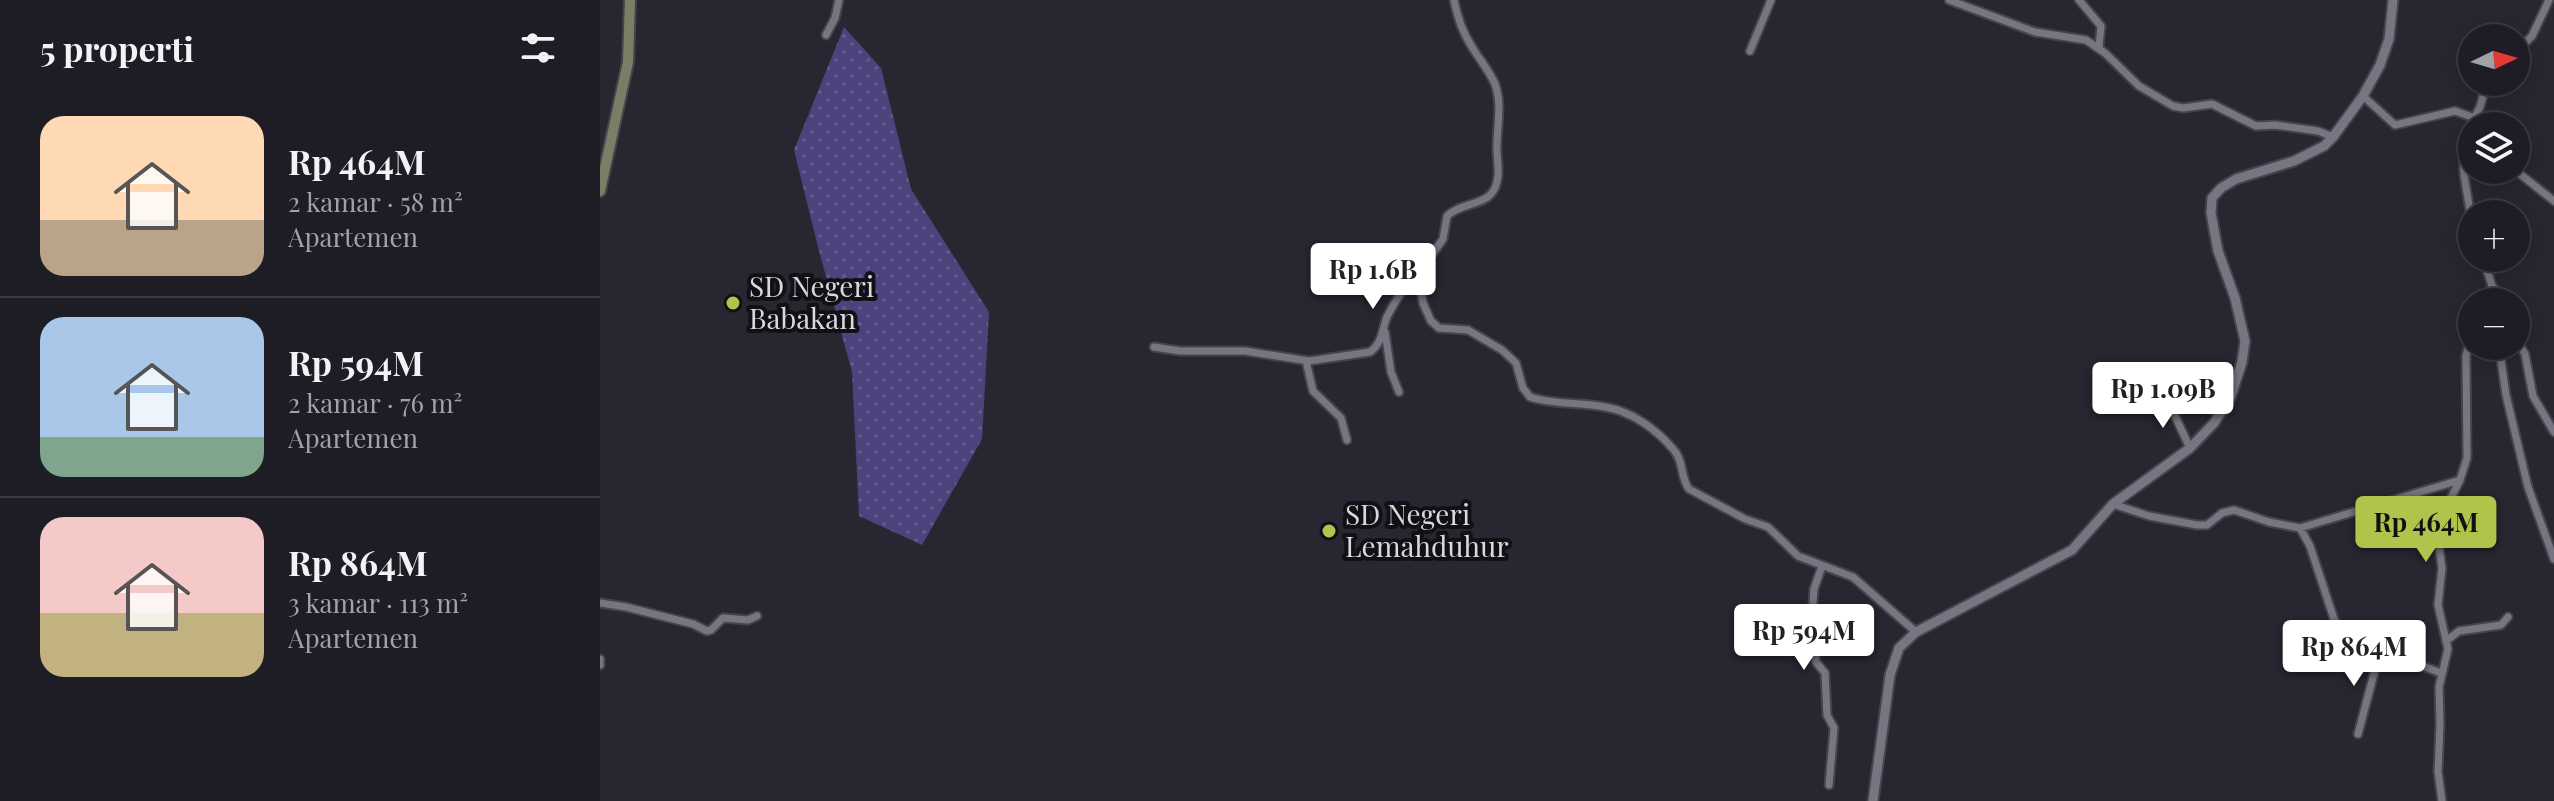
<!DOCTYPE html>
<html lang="id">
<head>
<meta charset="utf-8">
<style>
	:root { --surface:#1e1d25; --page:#26262d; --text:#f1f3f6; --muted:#a1a2a7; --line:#3c3b42; --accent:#b2c34c }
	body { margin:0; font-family:"Playfair Display",serif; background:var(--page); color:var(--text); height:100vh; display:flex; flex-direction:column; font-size:30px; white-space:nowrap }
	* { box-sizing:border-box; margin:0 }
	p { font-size:26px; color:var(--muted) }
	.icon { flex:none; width:44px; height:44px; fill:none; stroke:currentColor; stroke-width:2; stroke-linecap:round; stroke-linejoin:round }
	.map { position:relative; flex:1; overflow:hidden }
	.drawer { display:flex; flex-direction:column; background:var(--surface); width:600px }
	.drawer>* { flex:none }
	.needle { width:52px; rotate:85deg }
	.tools { position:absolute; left:1858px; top:24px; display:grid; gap:16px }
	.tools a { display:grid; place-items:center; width:72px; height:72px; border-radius:50%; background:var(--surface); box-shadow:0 4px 20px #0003,0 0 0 2px var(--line); font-size:40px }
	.price { position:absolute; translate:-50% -68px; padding:0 18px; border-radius:8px; background:#fff; color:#222; font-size:26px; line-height:52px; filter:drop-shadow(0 2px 4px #0008) }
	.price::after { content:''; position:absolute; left:50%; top:48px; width:24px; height:18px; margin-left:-12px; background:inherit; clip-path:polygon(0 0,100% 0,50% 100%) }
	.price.current { background:var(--accent); color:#111 }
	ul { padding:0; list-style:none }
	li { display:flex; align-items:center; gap:24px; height:200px; padding:0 40px }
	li+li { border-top:2px solid var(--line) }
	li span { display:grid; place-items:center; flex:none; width:224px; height:160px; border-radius:24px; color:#555 }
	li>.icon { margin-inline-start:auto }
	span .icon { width:96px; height:96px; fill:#fffc; stroke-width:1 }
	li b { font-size:34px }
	h2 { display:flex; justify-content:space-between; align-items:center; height:96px; padding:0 40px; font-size:34px }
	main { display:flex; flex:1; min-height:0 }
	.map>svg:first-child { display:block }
</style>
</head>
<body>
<main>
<section class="drawer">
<h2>5 properti<svg class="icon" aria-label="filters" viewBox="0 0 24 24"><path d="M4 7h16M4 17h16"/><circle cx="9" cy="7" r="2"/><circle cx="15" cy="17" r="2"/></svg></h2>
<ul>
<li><span style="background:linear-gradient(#ffd9b3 65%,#b9a48a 0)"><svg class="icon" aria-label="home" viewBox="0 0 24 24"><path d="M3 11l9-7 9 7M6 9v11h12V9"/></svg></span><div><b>Rp 464M</b><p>2 kamar · 58 m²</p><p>Apartemen</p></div></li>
<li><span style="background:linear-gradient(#a9c7e8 75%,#7fa58c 0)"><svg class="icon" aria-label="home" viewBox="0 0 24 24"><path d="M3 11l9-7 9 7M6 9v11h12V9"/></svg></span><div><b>Rp 594M</b><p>2 kamar · 76 m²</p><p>Apartemen</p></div></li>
<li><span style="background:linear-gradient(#f6c9c9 60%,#c2b280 0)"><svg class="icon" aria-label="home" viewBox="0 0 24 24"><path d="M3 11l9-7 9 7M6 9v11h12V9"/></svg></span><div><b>Rp 864M</b><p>3 kamar · 113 m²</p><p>Apartemen</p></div></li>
</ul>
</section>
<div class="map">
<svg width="1954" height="801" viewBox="0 0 1954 801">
	<defs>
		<pattern id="grass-dots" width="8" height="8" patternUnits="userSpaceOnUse" patternTransform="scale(2)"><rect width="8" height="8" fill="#4d427c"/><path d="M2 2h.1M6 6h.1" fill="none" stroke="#665d8e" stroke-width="1.8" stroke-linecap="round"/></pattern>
	</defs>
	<rect width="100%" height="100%" fill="#282731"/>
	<path fill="url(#grass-dots)" d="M244,27L281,68L311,189L389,312L382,439L322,545L259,516L252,372L218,247L194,150Z"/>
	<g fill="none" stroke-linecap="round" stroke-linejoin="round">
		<g stroke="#45444c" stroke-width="11">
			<path id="minor" d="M854,0C857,16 863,33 872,47C879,59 889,70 895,84C903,106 896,129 897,152C898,165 901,183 891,194C882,205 861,203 847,216L843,239L818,275L823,303L831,321L839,328L868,330L902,350L916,363L923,388L930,397C954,405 980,402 1005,407C1031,411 1056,429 1073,449C1084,460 1080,477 1089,489L1145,519L1168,527L1198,556L1253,577L1316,632
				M1349,0L1435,32L1486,40L1505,53L1539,86L1573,106L1583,108L1612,104L1656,126L1675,125L1718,131L1733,137
				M1479,0L1501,26L1499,47
				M226,35L235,18L239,0
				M1150,51L1171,0
				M1916,52L1932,36L1949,0
				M1763,96L1795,125L1855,111L1875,118
				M1915,170L1954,201
				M1872,223L1864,175L1863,147L1867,132L1880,107L1887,82
				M1883,258L1892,286L1885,302
				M1892,286L1905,302
				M785,332L791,372L799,392
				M1916,339L1925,354L1933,396L1954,432
				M1899,346L1906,395L1928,487L1954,559
				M554,347L580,351H645L709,361L770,352C782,344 782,330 787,317C795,301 804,286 818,275
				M706,361L713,391L741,418L747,440
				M1566,397L1590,448
				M1513,504L1549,516L1597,525H1607L1622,513L1634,510L1669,522L1700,528L1710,546L1734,619L1743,636L1841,673
				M1700,528L1860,480
				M1222,566L1214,589L1212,617L1216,662L1225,673L1227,715L1234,728L1229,785
				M0,603L26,607L93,624L107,631L111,630L123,618L148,620L157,616
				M1846,641L1859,631L1901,625L1908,617
				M0,659V665
				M1758,734L1780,651
				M1842,801L1838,772L1840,724L1839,687L1848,649L1838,605L1842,568L1837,533L1840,520L1860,480L1867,458L1866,356L1872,332"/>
		</g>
		<g stroke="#45444c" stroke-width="13">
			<path id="tertiary" d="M1273,801L1290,675L1299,648L1316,632L1472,550L1513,504L1590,448L1614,423L1631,396L1642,362L1645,341L1635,298L1618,251L1611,213L1612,198L1621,188L1636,179L1694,161L1724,146L1733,137L1763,96L1780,65L1789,39L1793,0"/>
		</g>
		<g stroke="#45444c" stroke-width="14">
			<path id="secondary" d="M0,191L28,62L30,0"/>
		</g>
		<use href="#minor" stroke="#767581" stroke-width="7"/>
		<use href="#tertiary" stroke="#767581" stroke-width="9"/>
		<use href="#secondary" stroke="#7b7e64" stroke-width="10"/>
	</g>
	<g fill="#b2c34c" stroke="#111015" stroke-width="3">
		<circle cx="133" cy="303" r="8"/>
		<circle cx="729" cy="531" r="8"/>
	</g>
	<g text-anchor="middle" stroke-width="8" stroke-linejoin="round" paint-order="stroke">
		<g font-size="28" fill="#d9d8df" stroke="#111015" text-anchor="start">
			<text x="149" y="297">SD Negeri<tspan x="149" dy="32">Babakan</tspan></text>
			<text x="745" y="525">SD Negeri<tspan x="745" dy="32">Lemahduhur</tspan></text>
		</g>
	</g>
</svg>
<div class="tools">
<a><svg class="needle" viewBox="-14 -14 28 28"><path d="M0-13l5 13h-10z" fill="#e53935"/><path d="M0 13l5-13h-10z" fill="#a1a2a7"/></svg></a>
<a><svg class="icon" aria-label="layers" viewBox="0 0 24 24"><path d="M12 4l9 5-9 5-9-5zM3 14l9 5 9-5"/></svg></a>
<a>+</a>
<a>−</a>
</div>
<b class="price" style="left:773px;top:311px">Rp 1.6B</b>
<b class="price" style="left:1563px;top:430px">Rp 1.09B</b>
<b class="price current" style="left:1826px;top:564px">Rp 464M</b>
<b class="price" style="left:1204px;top:672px">Rp 594M</b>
<b class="price" style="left:1754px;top:688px">Rp 864M</b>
</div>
</main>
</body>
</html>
